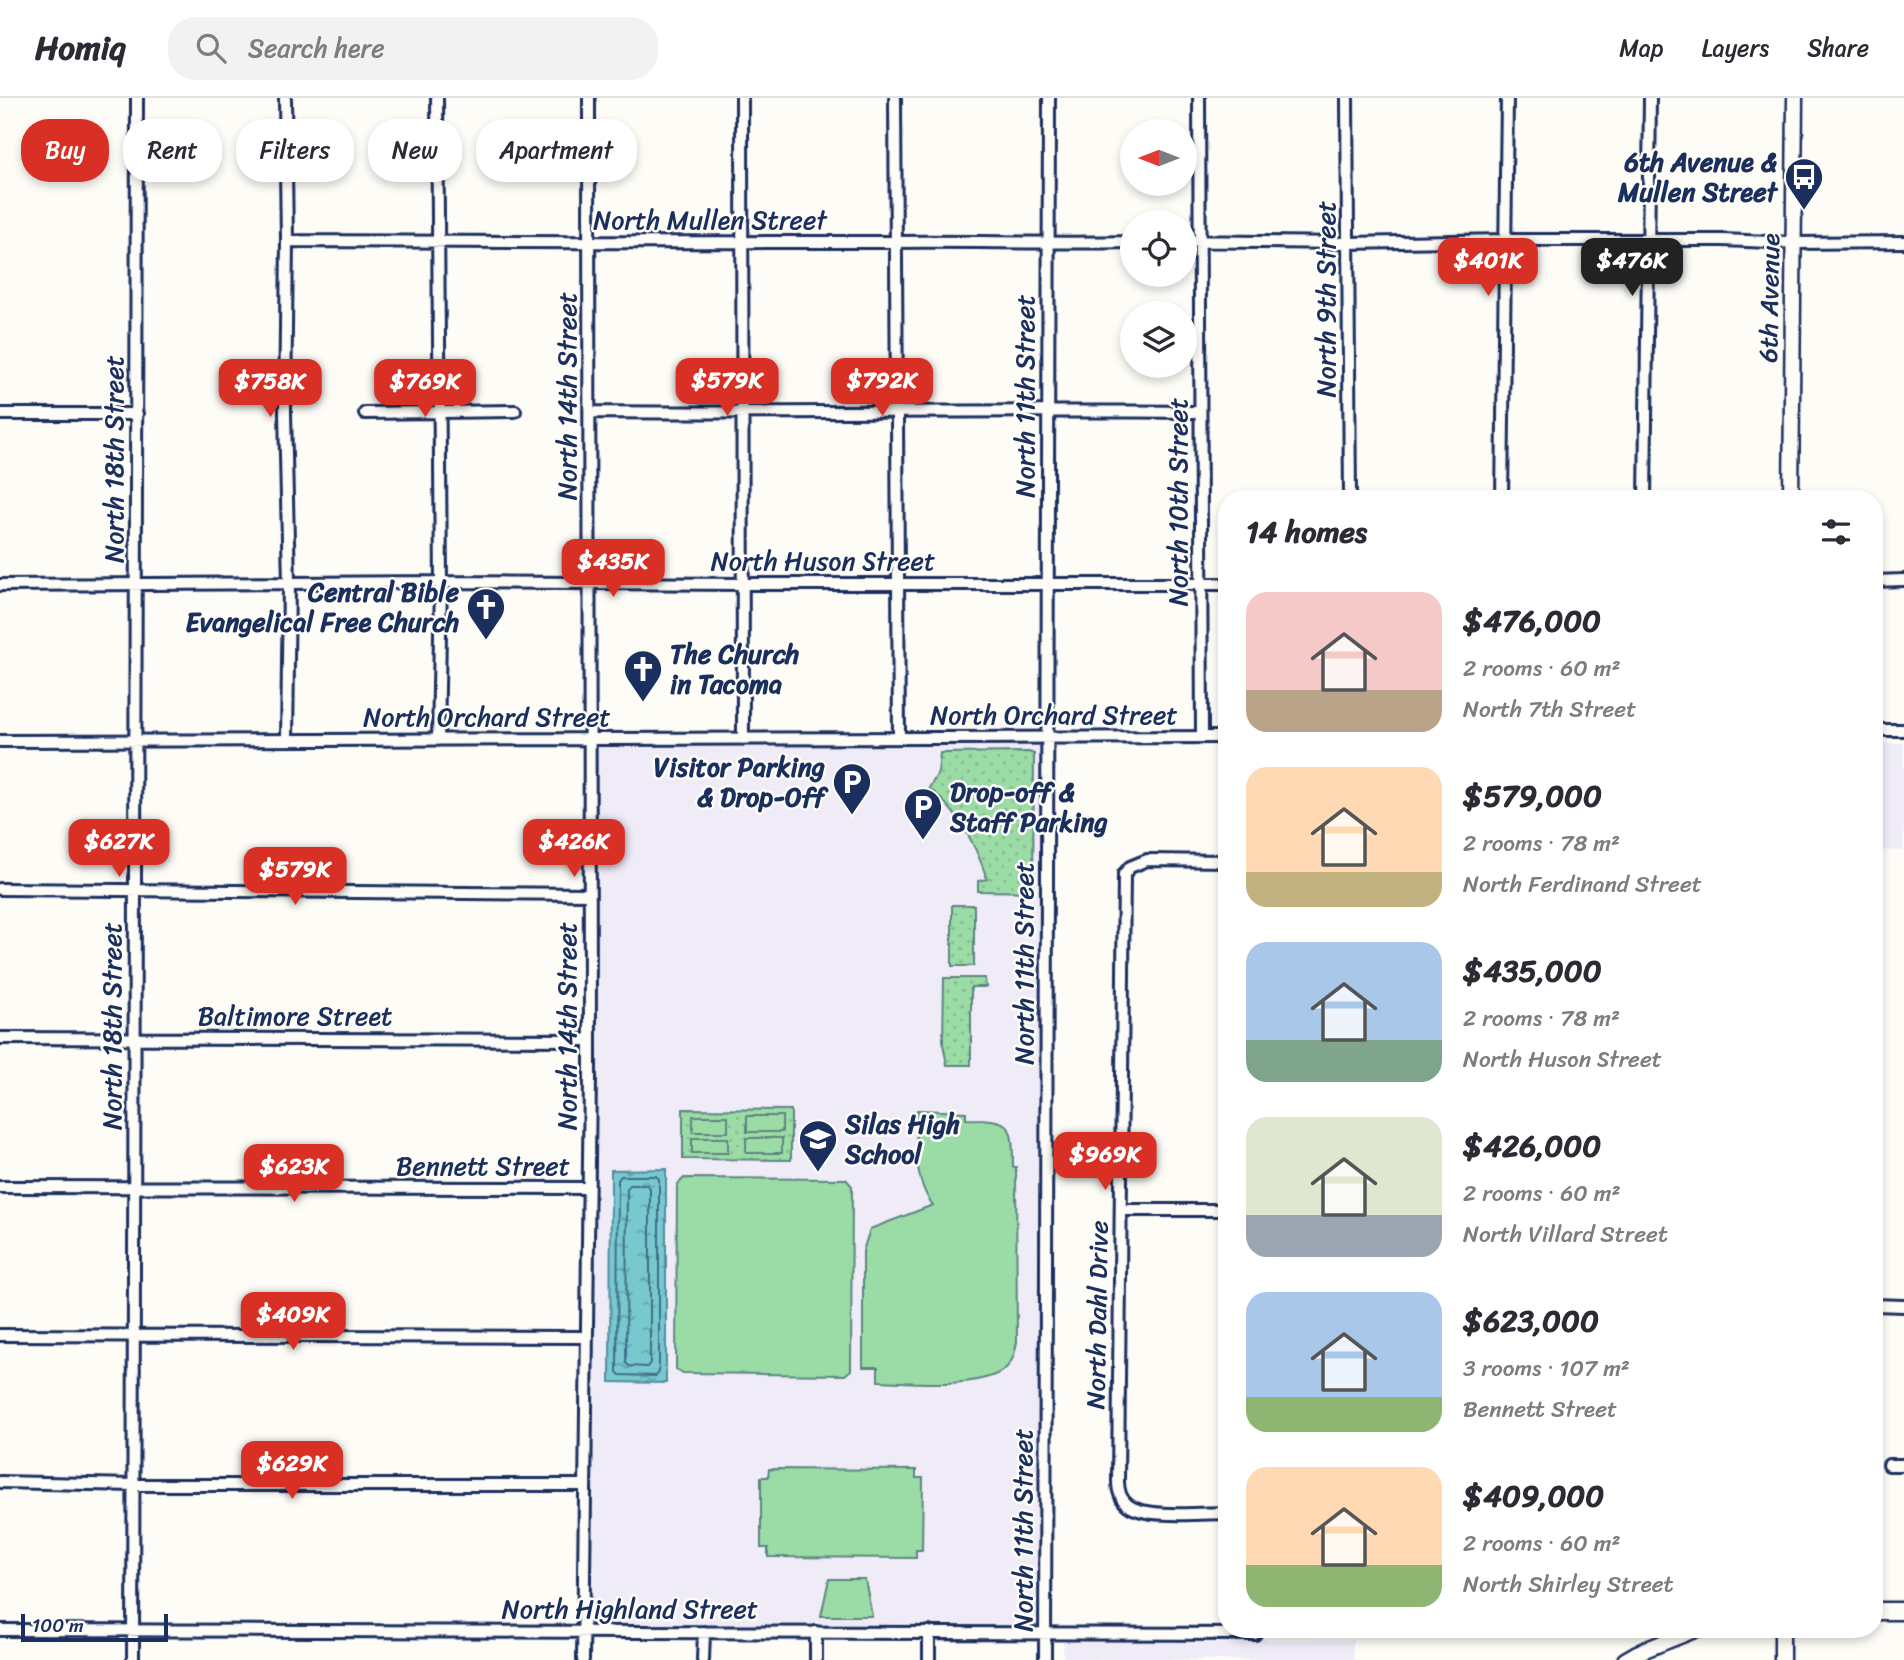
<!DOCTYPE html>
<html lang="en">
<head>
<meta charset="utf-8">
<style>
	:root { --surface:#fff; --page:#f2f2f3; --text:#2b2b33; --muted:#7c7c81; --line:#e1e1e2; --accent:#d93025 }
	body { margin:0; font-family:Sriracha,sans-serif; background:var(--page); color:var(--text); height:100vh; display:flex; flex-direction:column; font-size:26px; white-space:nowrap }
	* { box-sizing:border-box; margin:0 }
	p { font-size:23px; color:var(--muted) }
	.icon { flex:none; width:38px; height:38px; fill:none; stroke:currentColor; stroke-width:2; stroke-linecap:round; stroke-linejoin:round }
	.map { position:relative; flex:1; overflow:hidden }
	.side { position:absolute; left:1218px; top:392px; width:665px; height:1148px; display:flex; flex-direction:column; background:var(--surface); border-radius:28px; box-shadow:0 4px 10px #0003 }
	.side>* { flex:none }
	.guide { position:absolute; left:21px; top:21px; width:665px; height:63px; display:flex; gap:14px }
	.needle { width:46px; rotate:270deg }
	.tools { position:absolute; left:1120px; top:21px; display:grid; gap:14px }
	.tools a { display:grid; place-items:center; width:77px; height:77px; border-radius:50%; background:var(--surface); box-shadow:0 4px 10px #0003; font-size:35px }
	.scale { position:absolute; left:21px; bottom:18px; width:147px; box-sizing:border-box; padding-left:7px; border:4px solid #1b2f5e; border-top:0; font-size:19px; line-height:24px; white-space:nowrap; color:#1b2f5e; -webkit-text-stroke:5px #fdfcf7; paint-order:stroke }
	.price { position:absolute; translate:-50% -60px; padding:0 16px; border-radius:14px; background:var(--accent); color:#fff; font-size:23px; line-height:46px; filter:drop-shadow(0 2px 4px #0008) }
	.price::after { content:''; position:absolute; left:50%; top:42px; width:21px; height:16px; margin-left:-10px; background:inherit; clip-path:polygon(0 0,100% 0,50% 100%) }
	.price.current { background:#222; color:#fff }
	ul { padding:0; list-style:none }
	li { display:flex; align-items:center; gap:21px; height:175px; padding:0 28px }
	li span { display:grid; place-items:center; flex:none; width:196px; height:140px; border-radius:21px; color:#555 }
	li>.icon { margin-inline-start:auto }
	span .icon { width:84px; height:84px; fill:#fffc; stroke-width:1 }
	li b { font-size:30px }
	h2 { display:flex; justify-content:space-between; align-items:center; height:84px; padding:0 28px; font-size:30px }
	.pill { padding:0 24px; border-radius:28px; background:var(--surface); box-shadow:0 4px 10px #0003; font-size:24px; line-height:63px }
	.pill.current { background:var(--accent); color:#fff }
	header { display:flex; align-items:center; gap:42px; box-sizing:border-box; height:98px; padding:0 35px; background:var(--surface); border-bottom:2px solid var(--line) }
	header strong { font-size:33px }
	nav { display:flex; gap:38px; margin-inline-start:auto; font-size:24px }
	.search { width:490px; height:63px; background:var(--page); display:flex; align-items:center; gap:18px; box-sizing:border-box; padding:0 24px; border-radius:28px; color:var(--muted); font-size:26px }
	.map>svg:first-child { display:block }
</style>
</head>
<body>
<header>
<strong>Homiq</strong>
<div class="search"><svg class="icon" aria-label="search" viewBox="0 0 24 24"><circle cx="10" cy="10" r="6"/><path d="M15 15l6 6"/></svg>Search here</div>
<nav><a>Map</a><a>Layers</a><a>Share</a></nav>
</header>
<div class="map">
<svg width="1904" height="1562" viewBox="0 0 1904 1562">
	<defs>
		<pattern id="green-dots" width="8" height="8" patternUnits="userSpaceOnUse" patternTransform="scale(1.75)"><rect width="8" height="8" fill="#9bdba5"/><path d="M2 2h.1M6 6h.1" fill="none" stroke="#85bc90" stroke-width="1.8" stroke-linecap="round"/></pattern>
		<pattern id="water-ripples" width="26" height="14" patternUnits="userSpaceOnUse" patternTransform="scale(1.75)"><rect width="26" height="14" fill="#77c9ce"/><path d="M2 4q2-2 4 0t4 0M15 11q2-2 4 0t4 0" fill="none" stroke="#61a4aa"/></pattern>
	</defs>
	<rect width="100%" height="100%" fill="#fdfcf7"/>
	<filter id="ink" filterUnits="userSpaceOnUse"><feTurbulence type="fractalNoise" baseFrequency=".0143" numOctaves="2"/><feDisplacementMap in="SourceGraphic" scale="14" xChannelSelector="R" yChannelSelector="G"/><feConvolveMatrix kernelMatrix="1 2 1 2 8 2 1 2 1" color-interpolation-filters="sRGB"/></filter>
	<g filter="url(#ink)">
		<path fill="#efecf8" d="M1048,640L1046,1534H583L590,641Z
			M1904,645V753L1874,752V646Z
			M1063,1541L1353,1542V1562H1063Z"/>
		<path fill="url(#green-dots)" stroke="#5b8582" stroke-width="2" d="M1029,654L1034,656L1033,794L978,793V783L987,781C976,747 958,713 929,690L938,675L940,655Z
			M952,807H974V868H952Z
			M944,880H985L986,889H971V967H947L943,946Z
			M683,1011L791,1012V1062L683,1061Z"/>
		<path fill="#9bdba5" stroke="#5b8582" stroke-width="2" d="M917,1012L966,1014V1021C1012,1021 1013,1024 1013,1069H1016L1017,1244C1015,1253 1014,1262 1007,1269C984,1292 910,1284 878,1283V1269H863V1153L870,1131L933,1107C913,1082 916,1042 917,1012Z
			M693,1018H728V1034H693Z
			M747,1018H782V1034H747Z
			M692,1040H728V1055H692Z
			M746,1040H782V1055H746Z
			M684,1080L846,1081L852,1088L851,1272L845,1277L683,1275L676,1271L677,1087Z
			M769,1371L916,1372V1380H923L922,1452H916V1460L768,1459V1450H761V1379H768Z
			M829,1481H865L872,1518H821Z"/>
		<path fill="url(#water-ripples)" stroke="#528ba1" stroke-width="2" d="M666,1071V1285L610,1284L611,1072Z"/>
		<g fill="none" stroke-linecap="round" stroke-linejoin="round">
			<path stroke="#406d8b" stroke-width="2" d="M621,1078H656L659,1081V1274L656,1278L620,1277L617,1274L618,1082Z
				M630,1087H647L650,1090V1265L647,1269L629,1268L626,1265L627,1091Z"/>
			<g stroke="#1b2f5e" stroke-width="16">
				<path id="minor" d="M285,0L287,143L285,315L289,485L287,642
					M437,0L441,484L438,642
					M742,0L743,641
					M895,0L899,640
					M1199,0L1202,639
					M1347,0L1350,401
					M287,143C489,145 691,144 893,144C973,143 1052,146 1132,144
					M1185,143L1348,145L1505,142H1722L1794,145L1904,144
					M590,314C794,316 997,311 1200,314
					M365,315L515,313
					M0,316H137
					M1502,401L1507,0
					M1645,401L1650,0
					M1874,483L1904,482
					M0,487L441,484L743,486H1227
					M1874,632H1904
					M0,643L1227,639
					M1227,763L1147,762L1130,769L1124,776L1118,1383C1118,1393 1120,1401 1128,1407C1146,1421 1203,1415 1227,1415
					M0,791L590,796
					M0,940L590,942
					M0,1089L588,1090
					M1121,1112H1227
					M1874,1207L1904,1208
					M0,1237L587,1239
					M1889,1367H1904
					M0,1384L134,1387H584
					M0,1532L1255,1536L1258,1531
					M929,1534V1562
					M133,1562L137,0
					M583,1562L590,979L589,0
					M703,1562L704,1534
					M816,1562V1534
					M1045,1562L1049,0"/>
			</g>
			<g stroke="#1b2f5e" stroke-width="19">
				<path id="major" d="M1791,401L1795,0
					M1625,1562L1637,1555L1697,1531
					M1782,1562V1531"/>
			</g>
			<g stroke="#1b2f5e" stroke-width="21">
				<path id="highway" d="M1874,1513H1904"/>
			</g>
			<use href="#minor" stroke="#fdfcf7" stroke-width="10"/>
			<use href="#major" stroke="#fdfcf7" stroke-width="14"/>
			<use href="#highway" stroke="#fdfcf7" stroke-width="16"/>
		</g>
	</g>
	<defs>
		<g id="bus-pin" transform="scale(2.0125)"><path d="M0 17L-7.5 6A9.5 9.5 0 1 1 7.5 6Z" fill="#1b2f5e" stroke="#fdfcf7"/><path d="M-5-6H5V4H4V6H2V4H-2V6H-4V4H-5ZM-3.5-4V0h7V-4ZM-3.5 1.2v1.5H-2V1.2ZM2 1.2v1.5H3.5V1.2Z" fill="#fff"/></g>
		<g id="church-pin" transform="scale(2.0125)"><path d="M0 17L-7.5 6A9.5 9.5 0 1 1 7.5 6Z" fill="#1b2f5e" stroke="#fdfcf7"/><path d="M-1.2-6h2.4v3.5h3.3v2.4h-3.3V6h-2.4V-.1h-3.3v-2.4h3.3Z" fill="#fff"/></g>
		<g id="parking-pin" transform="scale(2.0125)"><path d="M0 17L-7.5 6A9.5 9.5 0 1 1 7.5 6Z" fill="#1b2f5e" stroke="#fdfcf7"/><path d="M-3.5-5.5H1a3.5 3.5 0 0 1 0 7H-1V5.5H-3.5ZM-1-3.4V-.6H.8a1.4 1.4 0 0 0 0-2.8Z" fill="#fff"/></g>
		<g id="school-pin" transform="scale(2.0125)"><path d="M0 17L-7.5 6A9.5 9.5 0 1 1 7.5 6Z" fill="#1b2f5e" stroke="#fdfcf7"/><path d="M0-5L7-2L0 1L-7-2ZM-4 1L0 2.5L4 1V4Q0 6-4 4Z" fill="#fff"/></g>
	</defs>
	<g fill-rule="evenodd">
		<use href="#bus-pin" x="1804" y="79"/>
		<use href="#church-pin" x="486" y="509"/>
		<use href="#church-pin" x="643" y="571"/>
		<use href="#parking-pin" x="852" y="684"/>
		<use href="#parking-pin" x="923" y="709"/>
		<use href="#school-pin" x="818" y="1041"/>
	</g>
	<g text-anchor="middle" stroke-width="5" stroke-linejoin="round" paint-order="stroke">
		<g font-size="26" font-weight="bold" fill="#1b2f5e" stroke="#fdfcf7" text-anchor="end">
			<text x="1777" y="73">6th Avenue &amp;<tspan x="1777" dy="30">Mullen Street</tspan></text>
			<text x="459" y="503">Central Bible<tspan x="459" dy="30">Evangelical Free Church</tspan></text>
			<text x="670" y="565" text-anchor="start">The Church<tspan x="670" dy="30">in Tacoma</tspan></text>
			<text x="825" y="678">Visitor Parking<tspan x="825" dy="30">&amp; Drop-Off</tspan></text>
			<text x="950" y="703" text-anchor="start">Drop-off &amp;<tspan x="950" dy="30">Staff Parking</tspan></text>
			<text x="845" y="1035" text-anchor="start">Silas High<tspan x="845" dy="30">School</tspan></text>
		</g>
		<g font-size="26" fill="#1b2f5e" stroke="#fdfcf7">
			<text x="710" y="131">North Mullen Street</text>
			<text transform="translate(1769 200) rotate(-89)" y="9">6th Avenue</text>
			<text transform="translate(1326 201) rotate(-90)" y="9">North 9th Street</text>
			<text transform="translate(567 298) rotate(-90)" y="9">North 14th Street</text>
			<text transform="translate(1025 298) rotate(-90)" y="9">North 11th Street</text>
			<text transform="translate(114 361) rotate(-90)" y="9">North 18th Street</text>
			<text transform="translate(1178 404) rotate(-90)" y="9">North 10th Street</text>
			<text x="823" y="472">North Huson Street</text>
			<text x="1054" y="626">North Orchard Street</text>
			<text x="487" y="628">North Orchard Street</text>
			<text transform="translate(1024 865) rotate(-90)" y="9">North 11th Street</text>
			<text x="295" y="927">Baltimore Street</text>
			<text transform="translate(112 928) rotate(-90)" y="9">North 18th Street</text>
			<text transform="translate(567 928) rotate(-90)" y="9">North 14th Street</text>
			<text x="483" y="1077">Bennett Street</text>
			<text transform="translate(1097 1217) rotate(-89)" y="9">North Dahl Drive</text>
			<text transform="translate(1023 1432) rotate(-90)" y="9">North 11th Street</text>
			<text x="630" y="1520">North Highland Street</text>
		</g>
	</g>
</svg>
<div class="tools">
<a><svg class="needle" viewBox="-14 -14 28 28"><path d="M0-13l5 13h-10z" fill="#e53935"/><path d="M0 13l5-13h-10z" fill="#7c7c81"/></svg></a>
<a><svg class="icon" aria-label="locate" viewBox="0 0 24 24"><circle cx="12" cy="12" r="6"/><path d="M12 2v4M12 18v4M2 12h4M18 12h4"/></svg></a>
<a><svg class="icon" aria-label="layers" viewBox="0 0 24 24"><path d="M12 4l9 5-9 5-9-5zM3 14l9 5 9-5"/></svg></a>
</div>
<div class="scale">100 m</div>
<b class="price" style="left:1488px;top:200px">$401K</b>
<b class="price current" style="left:1632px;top:200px">$476K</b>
<b class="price" style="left:727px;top:320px">$579K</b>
<b class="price" style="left:882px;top:320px">$792K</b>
<b class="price" style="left:270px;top:321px">$758K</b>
<b class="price" style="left:425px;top:321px">$769K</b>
<b class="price" style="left:613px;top:501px">$435K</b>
<b class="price" style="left:119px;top:781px">$627K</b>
<b class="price" style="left:574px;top:781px">$426K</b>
<b class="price" style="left:295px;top:809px">$579K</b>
<b class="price" style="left:1105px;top:1094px">$969K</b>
<b class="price" style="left:294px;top:1106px">$623K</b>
<b class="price" style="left:293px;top:1254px">$409K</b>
<b class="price" style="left:292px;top:1403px">$629K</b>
<div class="guide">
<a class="pill current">Buy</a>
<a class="pill">Rent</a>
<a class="pill">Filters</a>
<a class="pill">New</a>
<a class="pill">Apartment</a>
</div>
<section class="side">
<h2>14 homes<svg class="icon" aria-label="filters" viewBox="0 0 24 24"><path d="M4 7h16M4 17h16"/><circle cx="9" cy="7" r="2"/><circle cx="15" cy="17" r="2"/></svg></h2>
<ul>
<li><span style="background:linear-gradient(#f6c9c9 70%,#b9a48a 0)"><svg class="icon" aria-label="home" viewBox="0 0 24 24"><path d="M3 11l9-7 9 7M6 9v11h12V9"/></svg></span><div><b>$476,000</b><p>2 rooms · 60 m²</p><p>North 7th Street</p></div></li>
<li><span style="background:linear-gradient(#ffd9b3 75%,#c2b280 0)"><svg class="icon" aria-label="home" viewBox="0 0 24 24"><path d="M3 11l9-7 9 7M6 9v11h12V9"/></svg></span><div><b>$579,000</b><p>2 rooms · 78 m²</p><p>North Ferdinand Street</p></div></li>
<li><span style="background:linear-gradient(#a9c7e8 70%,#7fa58c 0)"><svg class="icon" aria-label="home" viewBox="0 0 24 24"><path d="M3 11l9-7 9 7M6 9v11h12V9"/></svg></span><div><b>$435,000</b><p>2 rooms · 78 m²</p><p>North Huson Street</p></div></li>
<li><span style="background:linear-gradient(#dfe7d0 70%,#9aa5b1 0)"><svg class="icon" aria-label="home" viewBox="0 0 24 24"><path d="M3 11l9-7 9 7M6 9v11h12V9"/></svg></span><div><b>$426,000</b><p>2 rooms · 60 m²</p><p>North Villard Street</p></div></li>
<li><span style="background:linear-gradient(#a9c7e8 75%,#8fb573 0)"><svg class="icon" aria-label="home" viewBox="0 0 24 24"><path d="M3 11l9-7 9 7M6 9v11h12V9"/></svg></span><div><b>$623,000</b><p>3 rooms · 107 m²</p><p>Bennett Street</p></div></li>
<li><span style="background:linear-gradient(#ffd9b3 70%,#8fb573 0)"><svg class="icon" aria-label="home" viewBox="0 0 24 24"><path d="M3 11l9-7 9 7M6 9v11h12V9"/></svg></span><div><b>$409,000</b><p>2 rooms · 60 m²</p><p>North Shirley Street</p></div></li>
</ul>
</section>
</div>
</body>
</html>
